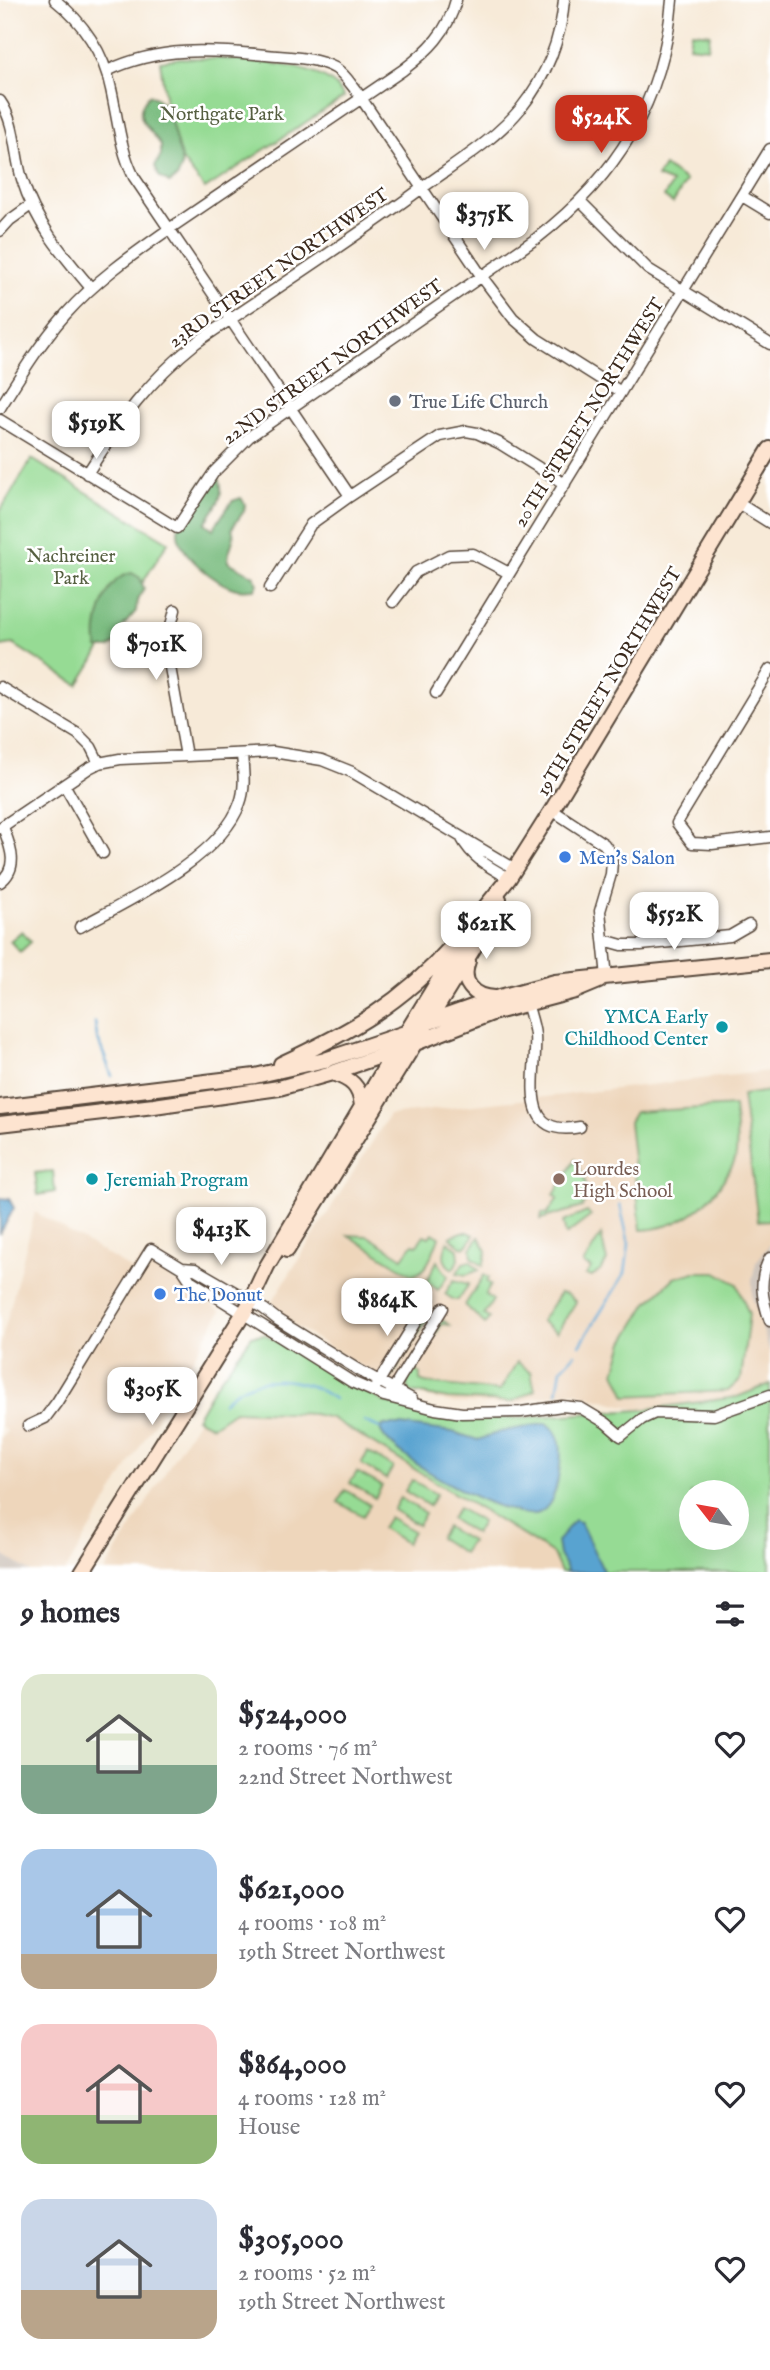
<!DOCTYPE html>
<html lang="en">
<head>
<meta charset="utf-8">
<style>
	:root { --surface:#fff; --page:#f7f7f7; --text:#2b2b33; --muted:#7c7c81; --accent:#c8321e }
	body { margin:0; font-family:"IM FELL English",serif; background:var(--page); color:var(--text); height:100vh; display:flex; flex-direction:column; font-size:26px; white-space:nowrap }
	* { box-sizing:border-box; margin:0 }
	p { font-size:23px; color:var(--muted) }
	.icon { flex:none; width:38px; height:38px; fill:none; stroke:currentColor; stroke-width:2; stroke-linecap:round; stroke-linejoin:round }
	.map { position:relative; height:1572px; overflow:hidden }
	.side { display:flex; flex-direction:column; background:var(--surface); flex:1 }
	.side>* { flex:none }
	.needle { width:46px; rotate:301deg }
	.tools { position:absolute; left:679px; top:1480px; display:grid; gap:14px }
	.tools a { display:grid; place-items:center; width:70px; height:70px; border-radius:50%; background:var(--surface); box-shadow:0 7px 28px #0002; font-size:35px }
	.price { position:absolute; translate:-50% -60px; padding:0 16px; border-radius:14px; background:#fff; color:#222; font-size:23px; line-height:46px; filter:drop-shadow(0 2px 4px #0008) }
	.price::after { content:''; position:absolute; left:50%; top:42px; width:21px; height:16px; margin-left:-10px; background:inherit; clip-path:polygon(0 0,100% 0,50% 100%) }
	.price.on { background:var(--accent); color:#fff }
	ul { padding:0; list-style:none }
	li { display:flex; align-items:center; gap:21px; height:175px; padding:0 21px }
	li span { display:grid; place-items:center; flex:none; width:196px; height:140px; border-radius:21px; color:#555 }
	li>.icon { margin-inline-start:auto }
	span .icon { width:84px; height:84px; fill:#fffc; stroke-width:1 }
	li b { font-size:30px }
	h2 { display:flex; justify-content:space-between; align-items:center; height:84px; padding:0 21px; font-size:30px }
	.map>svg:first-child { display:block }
</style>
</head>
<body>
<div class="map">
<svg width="770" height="1572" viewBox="0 0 770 1572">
	<rect width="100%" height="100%" fill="#fff"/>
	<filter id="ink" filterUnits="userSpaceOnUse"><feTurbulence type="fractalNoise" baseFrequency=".0143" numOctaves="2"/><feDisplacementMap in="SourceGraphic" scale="14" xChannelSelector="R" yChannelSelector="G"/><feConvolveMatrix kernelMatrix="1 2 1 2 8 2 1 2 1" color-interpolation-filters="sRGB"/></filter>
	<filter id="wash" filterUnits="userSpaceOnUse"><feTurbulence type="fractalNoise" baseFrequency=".00686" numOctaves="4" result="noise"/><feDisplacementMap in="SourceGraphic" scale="28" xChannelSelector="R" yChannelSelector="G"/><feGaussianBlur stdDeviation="1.57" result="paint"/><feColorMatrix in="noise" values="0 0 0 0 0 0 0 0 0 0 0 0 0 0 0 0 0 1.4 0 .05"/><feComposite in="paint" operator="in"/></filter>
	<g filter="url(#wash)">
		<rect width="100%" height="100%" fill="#f7ead8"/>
		<path fill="#eed6bb" d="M770,1071V1244L756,1262L752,1279V1297L770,1353V1384L737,1397L640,1410L574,1392L532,1398L517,1405L454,1403L425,1397L405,1390L364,1368L276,1314L272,1302L389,1115Z
			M35,1212L133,1270L141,1259L221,1311L65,1572H31L0,1553V1439L7,1431L0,1426V1347Z
			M234,1411L313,1414L331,1418L554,1554L561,1572H104L198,1419L212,1426Z"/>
		<path fill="#ccc2b9" d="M770,1244V1353L752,1297V1279L756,1262Z
			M0,1553L31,1572H0Z"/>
		<path fill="#96db94" stroke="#688259" stroke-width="2" fill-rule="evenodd" d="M691,32L710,34L708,48L689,46Z
			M180,58C219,58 303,59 334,84C338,87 341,93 344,97L205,189L172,147L160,61Z
			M664,166L686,181L673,203L664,197L672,183L657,177Z
			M32,459L168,542L78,685L13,644L0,646V511Z
			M22,931L31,942L20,952L10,941Z
			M770,1091V1220L758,1221L742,1095Z
			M734,1106C735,1121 738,1138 736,1154C736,1161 731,1168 727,1174C708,1208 681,1228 641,1230L629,1122L635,1112Z
			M575,1160C583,1173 593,1194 582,1207L541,1219L542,1213L547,1214L558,1198L554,1195Z
			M53,1171L55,1192L38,1195L35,1173Z
			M587,1212L591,1216L566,1235L563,1222Z
			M461,1232H468L474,1235L467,1246L461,1247L450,1237Z
			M433,1233L439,1237C434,1250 427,1274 412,1275L348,1235L368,1236L403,1258L413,1244L417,1245L424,1235L429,1237Z
			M601,1235L607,1261L600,1271L591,1277L586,1275L591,1268L583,1264Z
			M479,1237L487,1251L483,1266L472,1257L471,1249Z
			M448,1241L458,1250L459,1259L453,1269C441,1263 443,1252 448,1241Z
			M437,1261L448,1276L438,1290L427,1281Z
			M470,1261L479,1270L466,1275L457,1273L463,1263Z
			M695,1272H716L737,1284L749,1314L741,1379L728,1391L626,1396L615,1372L624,1342L648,1303L674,1278Z
			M484,1275L489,1278L487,1282L491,1285L485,1295L493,1300L484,1315L489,1318L485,1324L465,1305Z
			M454,1280L469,1284L458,1300H454L445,1294Z
			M560,1293L568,1295L576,1302L557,1332L541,1321Z
			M428,1311L431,1314L392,1377L389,1375Z
			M443,1320L449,1325L442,1324L415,1369L420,1374V1381L425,1383L500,1391L517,1362L531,1372L535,1390L512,1402L448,1399L410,1392L405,1378L438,1323Z
			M264,1334L386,1403L452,1416L515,1418L640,1410L737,1397L770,1384V1572H561L553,1554L331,1418L313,1414L234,1411L212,1426L196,1418L212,1390L252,1336ZM691,1493H737V1538H691Z
			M368,1452L393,1467L386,1479L361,1464Z
			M357,1472L382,1486L375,1498L350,1483Z
			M412,1480L436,1494L429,1506L405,1491Z
			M345,1490L370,1505L363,1516L338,1502Z
			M400,1498L425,1513L418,1525L393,1510Z
			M458,1508L482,1522L475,1534L451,1519Z
			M389,1517L413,1531L406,1543L382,1528Z
			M446,1527L471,1541L463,1553L439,1538Z"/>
		<path fill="#78bb7e" stroke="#5a724e" stroke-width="2" d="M149,95C168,100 171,121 175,137C178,150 186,163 178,176C177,178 171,182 169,183L159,176L155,166L161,155V145C150,127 129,118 149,95Z
			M210,475L219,478C226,497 215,507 205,523L213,529L232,501L241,498L245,504L244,511L232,528C237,541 227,549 228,562L254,576L258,584L254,589C248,589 242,590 237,589C217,585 176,553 178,530C179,516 197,508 198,487Z
			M132,573L140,578L144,589L137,601L136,611L119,631L116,643L109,648H98C93,629 104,587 121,577C124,575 128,574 132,573Z"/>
		<path fill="#58a3d0" stroke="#4a6677" stroke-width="2" d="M0,1198L9,1199L14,1208L0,1234Z
			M547,1423C562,1435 562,1447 560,1466C558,1480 555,1506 539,1513C512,1524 385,1455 380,1428L385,1425H401L453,1432L478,1440L500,1432Z
			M574,1520L580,1522L604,1572H566L567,1569L559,1555L557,1542Z"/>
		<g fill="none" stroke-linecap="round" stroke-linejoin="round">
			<path stroke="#58a3d0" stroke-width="2.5" d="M95,1022L97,1037L112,1076
				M580,1345L625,1273L629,1244L620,1205
				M557,1393L561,1369L575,1354
				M223,1403C251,1371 301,1375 334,1399
				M364,1421L380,1428"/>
		</g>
	</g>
	<g filter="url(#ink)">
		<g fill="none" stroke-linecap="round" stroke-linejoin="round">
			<g stroke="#57473a" stroke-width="13">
				<path id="street" d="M55,0C83,22 104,53 111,89C118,120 120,149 134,177L350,496
					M107,71C159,46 210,50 266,55C288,57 315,57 335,68C344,73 350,83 357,92L482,277L513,318L537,339L621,392
					M0,101C16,124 14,153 22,179C35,222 62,254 91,288
					M742,196L770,213
					M580,201L648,269L770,344
					M0,231L10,220L31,205
					M0,408C20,376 40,343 65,315C95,281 132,255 169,229L403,70C428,51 448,32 456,0
					M0,420L177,528L214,472L249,437L537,238C616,177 664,101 672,0
					M87,474C121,420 147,382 197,342C272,291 349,242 422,188C456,163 494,141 521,108C546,77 561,39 564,0
					M738,503L770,523
					M270,588L311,524L350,496L440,436L466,431L477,433L499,443L565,484
					M393,602L416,572L449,555L473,554L509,573
					M175,610L166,645L186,756
					M770,669L677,823L692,843L712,844L770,837
					M0,687L78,734L91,747L99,763
					M436,693L770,149
					M65,786L103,853
					M552,810L604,844L609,851L612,861L611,874L600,911L607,977
					M0,828L89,768L99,763L120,759L273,752L322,760L352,772L515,869
					M461,837C472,858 489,867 509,878
					M0,882C20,867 10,846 3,827
					M80,927C129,900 221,858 240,803C246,787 243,770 242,754
					M604,940L622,945H641L730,936L749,925
					M527,1003C530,1014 534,1025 535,1035C538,1073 515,1139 580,1127
					M770,1258C758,1279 762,1299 770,1321
					M182,1268L195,1269L264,1309L278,1320L357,1369L412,1399
					M376,1386L429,1300
					M390,1394L443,1308
					M28,1426L45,1418L57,1402L151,1249L182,1268L190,1280L352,1382L384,1396L435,1409L462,1413L521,1412L562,1406L581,1408L606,1423L621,1436L642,1419L655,1413L714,1415L770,1395"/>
			</g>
			<g stroke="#57473a" stroke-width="18">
				<path id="secondary" d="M468,961C460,982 473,997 495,998
					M281,1064C351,1031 401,1004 453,945
					M332,1073C351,1079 360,1086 362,1106
					M0,1107L255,1076L325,1060L408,1032L427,1023L500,997L555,982L770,960
					M0,1124L154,1106L279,1088L332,1073L395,1051L492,1013L575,991L599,981
					M287,1250L473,949L499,899
					M250,1302L267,1266L395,1051L479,915L509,878L552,810L770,449
					M82,1572L255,1295"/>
			</g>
			<use href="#street" stroke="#fff" stroke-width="10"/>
			<use href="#secondary" stroke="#fde4d0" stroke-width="14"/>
		</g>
	</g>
	<circle fill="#6b7280" stroke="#fff" stroke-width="2.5" cx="395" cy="401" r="7"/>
	<g fill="#3f7fe0" stroke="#fff" stroke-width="2.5">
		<circle cx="565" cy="857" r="7"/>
		<circle cx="160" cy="1294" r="7"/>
	</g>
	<g fill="#0f9aa8" stroke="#fff" stroke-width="2.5">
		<circle cx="722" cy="1027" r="7"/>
		<circle cx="92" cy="1179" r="7"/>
	</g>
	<circle fill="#8d6e63" stroke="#fff" stroke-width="2.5" cx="559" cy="1179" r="7"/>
	<g text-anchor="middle" stroke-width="5" stroke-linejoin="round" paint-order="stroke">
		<g font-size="19" fill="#565f41" stroke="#fff">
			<text x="222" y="120">Northgate Park</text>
			<text x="71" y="562">Nachreiner<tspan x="71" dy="22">Park</tspan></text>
		</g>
		<g font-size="19" fill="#3b2a1e" stroke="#fff">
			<text transform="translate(278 267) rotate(-35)" y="7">23RD STREET NORTHWEST</text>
			<text transform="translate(332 361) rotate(-36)" y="7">22ND STREET NORTHWEST</text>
			<text transform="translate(588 412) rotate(-58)" y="7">20TH STREET NORTHWEST</text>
			<text transform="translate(608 681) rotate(-59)" y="7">19TH STREET NORTHWEST</text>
		</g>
		<g font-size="19" fill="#5b616d" stroke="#fff" text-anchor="start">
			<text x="409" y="408">True Life Church</text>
		</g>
		<g font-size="19" fill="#366cbe" stroke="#fff" text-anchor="start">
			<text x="579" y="864">Men's Salon</text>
			<text x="174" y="1301">The Donut</text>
		</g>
		<g font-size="19" fill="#0d838f" stroke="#fff" text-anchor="end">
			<text x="708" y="1023">YMCA Early<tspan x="708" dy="22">Childhood Center</tspan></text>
			<text x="106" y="1186" text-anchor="start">Jeremiah Program</text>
		</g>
		<g font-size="19" fill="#785e54" stroke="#fff" text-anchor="start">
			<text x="573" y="1175">Lourdes<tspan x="573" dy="22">High School</tspan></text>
		</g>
	</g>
</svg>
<div class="tools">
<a><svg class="needle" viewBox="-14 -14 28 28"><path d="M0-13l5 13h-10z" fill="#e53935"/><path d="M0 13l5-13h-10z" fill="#7c7c81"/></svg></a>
</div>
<b class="price on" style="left:601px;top:155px">$524K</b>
<b class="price" style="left:484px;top:252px">$375K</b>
<b class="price" style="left:96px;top:461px">$519K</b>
<b class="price" style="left:156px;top:682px">$701K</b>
<b class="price" style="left:674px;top:952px">$552K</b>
<b class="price" style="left:486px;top:961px">$621K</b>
<b class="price" style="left:221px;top:1267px">$413K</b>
<b class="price" style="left:387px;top:1338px">$864K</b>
<b class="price" style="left:152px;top:1427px">$305K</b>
</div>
<section class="side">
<h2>9 homes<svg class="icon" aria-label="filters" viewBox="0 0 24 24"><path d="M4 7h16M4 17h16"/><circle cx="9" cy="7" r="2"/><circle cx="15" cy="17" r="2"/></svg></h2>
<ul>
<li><span style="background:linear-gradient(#dfe7d0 65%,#7fa58c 0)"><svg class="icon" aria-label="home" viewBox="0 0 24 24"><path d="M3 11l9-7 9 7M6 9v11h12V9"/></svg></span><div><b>$524,000</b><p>2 rooms · 76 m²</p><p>22nd Street Northwest</p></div><svg class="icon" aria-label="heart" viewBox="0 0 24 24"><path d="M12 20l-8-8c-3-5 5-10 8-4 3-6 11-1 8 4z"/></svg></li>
<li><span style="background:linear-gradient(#a9c7e8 75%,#b9a48a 0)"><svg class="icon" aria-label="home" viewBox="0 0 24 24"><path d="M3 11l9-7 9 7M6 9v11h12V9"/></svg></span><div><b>$621,000</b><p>4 rooms · 108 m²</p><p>19th Street Northwest</p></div><svg class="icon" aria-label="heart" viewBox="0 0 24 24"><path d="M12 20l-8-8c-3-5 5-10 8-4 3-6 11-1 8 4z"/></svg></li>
<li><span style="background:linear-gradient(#f6c9c9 65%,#8fb573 0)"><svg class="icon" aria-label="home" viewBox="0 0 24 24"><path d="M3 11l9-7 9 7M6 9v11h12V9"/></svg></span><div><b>$864,000</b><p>4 rooms · 128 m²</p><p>House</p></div><svg class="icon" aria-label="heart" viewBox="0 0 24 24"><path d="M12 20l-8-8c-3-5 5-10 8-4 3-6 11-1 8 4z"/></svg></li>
<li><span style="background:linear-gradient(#c9d6e8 65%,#b9a48a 0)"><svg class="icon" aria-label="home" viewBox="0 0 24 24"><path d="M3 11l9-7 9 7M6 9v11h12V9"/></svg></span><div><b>$305,000</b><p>2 rooms · 52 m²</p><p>19th Street Northwest</p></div><svg class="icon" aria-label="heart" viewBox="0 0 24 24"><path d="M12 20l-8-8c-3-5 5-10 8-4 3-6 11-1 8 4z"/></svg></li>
</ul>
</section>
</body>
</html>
